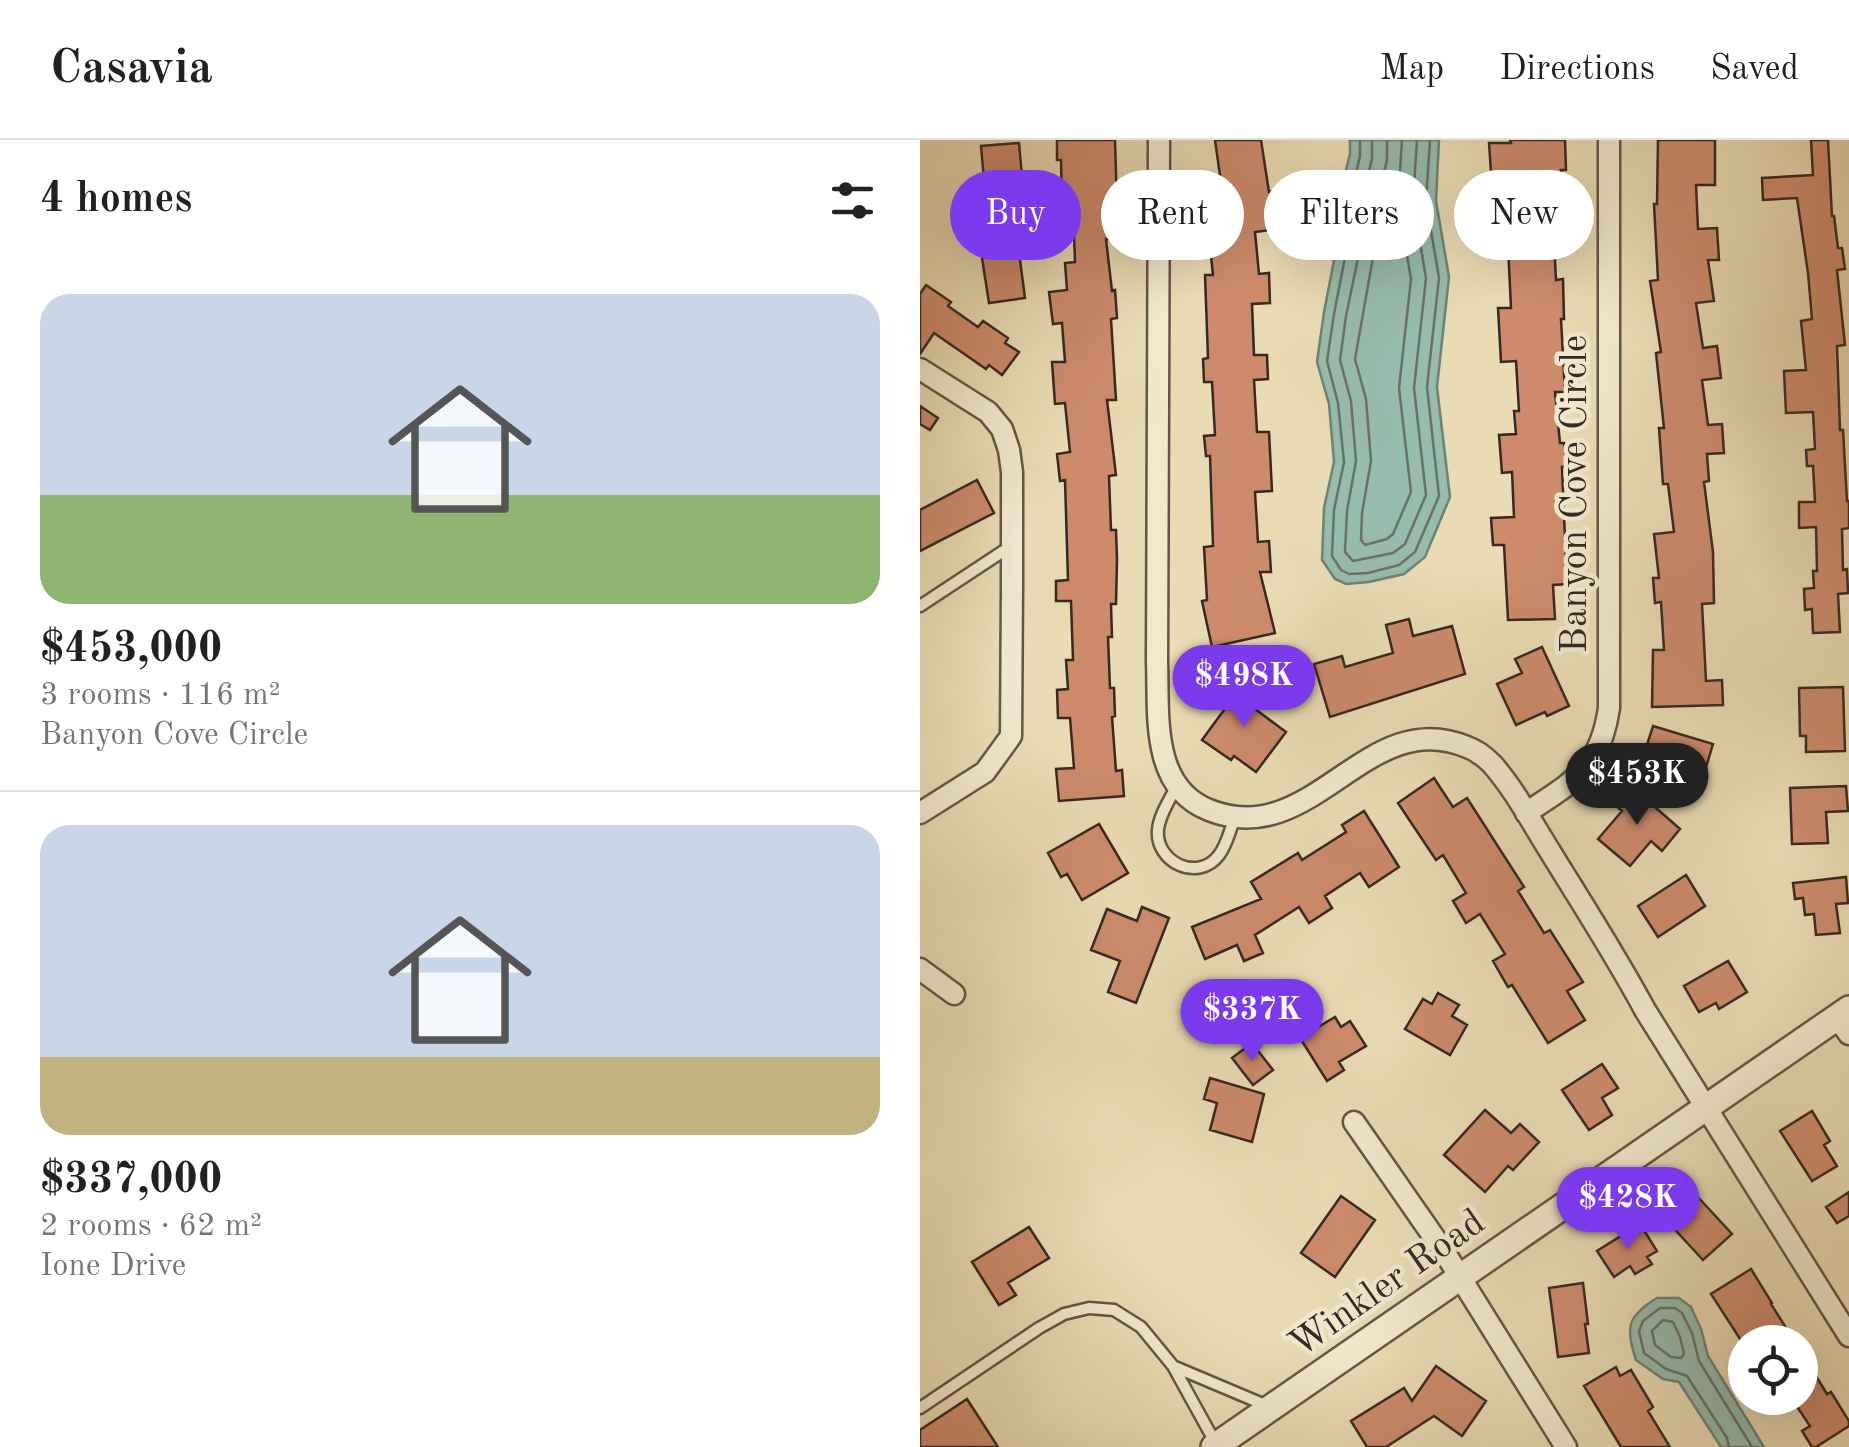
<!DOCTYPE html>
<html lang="en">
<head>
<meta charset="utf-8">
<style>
	:root { --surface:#fff; --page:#f2f2f2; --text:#202124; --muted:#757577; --line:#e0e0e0; --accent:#7c3aed }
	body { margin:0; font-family:"Old Standard TT",serif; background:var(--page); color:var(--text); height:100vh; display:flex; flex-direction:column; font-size:38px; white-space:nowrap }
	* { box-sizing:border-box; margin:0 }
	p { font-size:32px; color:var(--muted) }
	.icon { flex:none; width:55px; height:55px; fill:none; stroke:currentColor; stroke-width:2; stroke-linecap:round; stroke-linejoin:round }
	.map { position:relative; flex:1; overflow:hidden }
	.drawer { display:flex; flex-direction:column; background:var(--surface); width:920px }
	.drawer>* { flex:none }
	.top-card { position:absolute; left:30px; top:30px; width:748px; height:90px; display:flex; gap:20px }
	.fabs { position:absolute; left:808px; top:1185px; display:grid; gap:20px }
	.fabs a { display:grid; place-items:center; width:90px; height:90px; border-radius:50%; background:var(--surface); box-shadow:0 10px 40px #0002; font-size:50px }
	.price { position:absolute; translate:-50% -85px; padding:0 22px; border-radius:35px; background:var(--accent); color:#fff; font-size:32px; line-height:65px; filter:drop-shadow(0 2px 5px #0008) }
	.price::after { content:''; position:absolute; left:50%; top:60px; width:30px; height:22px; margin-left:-15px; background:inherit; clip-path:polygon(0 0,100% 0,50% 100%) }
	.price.selected { background:#222; color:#fff }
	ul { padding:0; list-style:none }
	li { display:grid; align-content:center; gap:20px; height:530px; padding:0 40px }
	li+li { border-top:2px solid var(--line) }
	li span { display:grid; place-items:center; height:310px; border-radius:30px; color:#555 }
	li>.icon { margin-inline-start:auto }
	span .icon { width:180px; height:180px; fill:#fffc; stroke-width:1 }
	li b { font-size:42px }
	h2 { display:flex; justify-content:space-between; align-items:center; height:120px; padding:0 40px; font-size:42px }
	.tag { padding:0 35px; border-radius:45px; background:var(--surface); box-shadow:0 10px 40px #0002; font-size:35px; line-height:90px }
	.tag.selected { background:var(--accent); color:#fff }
	header { display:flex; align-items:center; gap:60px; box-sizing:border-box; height:140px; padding:0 50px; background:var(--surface); border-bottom:2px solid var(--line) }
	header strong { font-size:48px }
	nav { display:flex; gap:55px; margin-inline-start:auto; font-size:35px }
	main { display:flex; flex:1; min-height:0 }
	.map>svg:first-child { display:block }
</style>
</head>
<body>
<header>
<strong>Casavia</strong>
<nav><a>Map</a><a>Directions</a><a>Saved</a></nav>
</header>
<main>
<section class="drawer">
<h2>4 homes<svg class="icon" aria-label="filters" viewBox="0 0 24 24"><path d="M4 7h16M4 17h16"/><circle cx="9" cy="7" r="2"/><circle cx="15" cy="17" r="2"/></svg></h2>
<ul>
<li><span style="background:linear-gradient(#c9d6e8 65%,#8fb573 0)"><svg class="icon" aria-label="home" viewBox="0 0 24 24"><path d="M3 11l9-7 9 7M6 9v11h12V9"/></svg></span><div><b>$453,000</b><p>3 rooms · 116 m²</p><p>Banyon Cove Circle</p></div></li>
<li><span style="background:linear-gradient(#c9d6e8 75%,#c2b280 0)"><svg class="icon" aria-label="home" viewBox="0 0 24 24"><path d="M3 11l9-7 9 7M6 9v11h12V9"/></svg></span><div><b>$337,000</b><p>2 rooms · 62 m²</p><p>Ione Drive</p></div></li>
</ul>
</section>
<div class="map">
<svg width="929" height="1307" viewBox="0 0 929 1307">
	<rect width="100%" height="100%" fill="#e9dbb4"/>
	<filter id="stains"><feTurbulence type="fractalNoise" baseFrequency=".002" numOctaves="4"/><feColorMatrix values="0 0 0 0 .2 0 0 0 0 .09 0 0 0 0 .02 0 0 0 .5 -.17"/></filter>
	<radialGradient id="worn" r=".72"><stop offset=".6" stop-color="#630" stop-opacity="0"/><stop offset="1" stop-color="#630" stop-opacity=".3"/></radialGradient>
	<path fill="#97bbad" stroke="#708176" stroke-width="2.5" d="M430,0H519L516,61L529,137L517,247L530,357L505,417L484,434L449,442L426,444L415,439L402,420L404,368L414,322L409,264L397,222L404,172L418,100L414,79L430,14Z
		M737,1158H759L771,1167L781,1189L788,1216L844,1307H801L759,1242L743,1239L716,1220C705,1188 707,1176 737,1158Z"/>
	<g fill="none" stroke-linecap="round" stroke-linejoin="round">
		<path stroke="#667268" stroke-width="2.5" d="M440,0V16L425,79L428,102L414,174L407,221L418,263L424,322L414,370L412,416L421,430L429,434L448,433L479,425L495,412L519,356L507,247L519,138L506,61L510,0
			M452,0V19L437,80L441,104L426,176L420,220L431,261L436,321L427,371L425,412L433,421L473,413L485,404L506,355L494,248L506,138L493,62L497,0
			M467,0V20L453,80L455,106L435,219L446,259L451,321L442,373L441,400L445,405L467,399L473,394L491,352L479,248L491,139L478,62L482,0
			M743,1180L753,1182L760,1197L764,1214L761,1218L751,1217L735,1205L732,1191Z
			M809,1307L807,1298L767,1236L746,1229L724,1213L719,1191L723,1181L740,1168H755L762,1173L772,1193L779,1221L832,1307"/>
	</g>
	<path fill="#cd8b6c" stroke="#362923" stroke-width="2.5" d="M137,0H195L198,99H186L192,151L195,150L197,178L191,179L196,260H187L196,335L189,336L191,390H196L197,419L196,464H191L192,497H188L190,548H194L195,576L192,577L196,631L202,630L204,656L139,661L136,629L154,628L150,578H138L137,550L148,549L146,520H153L151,461H136V441L148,440L145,340L140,341L137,314L150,312L145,263L135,264L132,222H145L142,183L133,184L129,152L147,150L145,123L155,122L153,68H142L141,20H137Z
		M295,0H341L349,52L353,51L357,89L335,92L339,134L349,133L350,163L332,164L334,215H347L348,239L334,240L337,292H349L352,351L335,352L338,402L349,401L351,432H340L355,493L292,507L282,461L287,460L284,407L293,406L290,316H286L284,296L295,295L292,242H284L283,219L288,218L285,135H293L285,59L303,57Z
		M590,0H645L646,30H641L646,99L634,100L636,140L643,139L644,179H641L645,252H635L640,303H644L647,327H642L647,444L633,445L635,479L588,480L584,405H573L571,378L594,377L592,332L582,333L579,295L596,294L594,271H599L596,221L581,222L578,168H591L588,105L579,106L577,80L595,79L591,32H571L569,3H591Z
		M738,0H795V45H776L778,89L797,88L799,120H788L794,161L776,163L783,208L797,206L801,238L782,240L788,285L802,284L804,313L787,314L789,341L784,342L793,412L794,463L782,464L786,541L802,540L803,565L732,567L733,510H744L741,462L735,463L733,438H739L734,394L754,392L748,344H743L739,288H744L736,213L741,212L730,141L738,140L734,64H737Z
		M891,0H908L912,76H914L918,108H922L925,129L917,130L925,205L917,206L920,290H923L927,361H929V388L922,389L923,430L927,429L928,453L918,454L920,492L893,493L892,469L885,470L884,449L894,448L893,431H897L896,387L879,388V362H895L893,326H887L886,310L895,309L893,272L866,273L864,231L886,230L881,181L892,179L888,133L877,58L843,60L842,38L893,35Z
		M99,3L103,48H93L97,83H100L103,104L98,105L105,158L69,163L62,118L68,117L62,62H66L61,6Z
		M6,145L31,162L28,166L58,187L63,181L88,198L85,203L99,212L82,235L69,225L66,229L14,193L0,214V154Z
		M0,266L18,278L10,290L0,284Z
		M57,340L74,373L0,411V370Z
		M489,479L493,496L532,486L545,534L410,577L394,524L422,516L425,527L473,513L466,485Z
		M622,507L649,566L627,576L625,572L596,585L577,544L602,533L595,519Z
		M326,540L341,552L331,566L366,592L336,632L314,616L311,620L282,600Z
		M923,547L925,611L886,612V596H880L879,548Z
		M733,586L793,604L777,657L738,645L746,617L725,611Z
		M514,638L533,667L547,658L604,747L598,751L624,793L630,790L663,842L647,851L665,880L628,903L592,845L588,847L573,821L585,814L560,774L546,783L533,761L546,753L523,715L516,720L478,663Z
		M711,646L760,689L742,711L731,701L710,726L678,699L702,671L695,665Z
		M926,646L928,671L906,672L908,703L872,704L870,648Z
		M444,671L479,727L449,747L440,733L405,756L412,768L389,783L379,767L335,795L343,813L324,821L317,805L285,819L272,787L341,759L331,742L378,713L382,720L426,692L422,685Z
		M179,684L208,733L162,760L147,734L141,737L128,713Z
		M766,735L785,766L738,797L718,766Z
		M926,737L928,763L916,764L920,793L896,795L894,774L885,775L883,758L875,759L873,743Z
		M222,767L249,778L216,863L188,852L200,821L171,810L187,769L217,781Z
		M808,821L827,852L799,869L796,863L779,872L764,846Z
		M518,853L539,865L532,876L547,885L530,915L485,889L503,859L512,864Z
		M415,877L421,887L430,881L446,906L419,922L424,930L407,941L380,898Z
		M332,903L353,930L333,945L312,918Z
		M682,924L698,948L682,958L692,975L669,990L642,950Z
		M290,938L344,954L332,1002L290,990L297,963L284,959Z
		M565,970L591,993L600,984L619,1002L593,1030L588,1026L565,1052L524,1015Z
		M892,971L910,1001L904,1005L917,1026L892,1041L860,991Z
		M929,1052V1076L917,1083L906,1067Z
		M776,1055L812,1094L783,1120L747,1081Z
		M421,1056L455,1080L415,1137L381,1113Z
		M720,1084L737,1111L727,1117L732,1124L715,1134L710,1126L694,1137L677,1111Z
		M109,1087L129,1118L88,1143L96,1155L79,1165L52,1122Z
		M831,1129L852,1163L851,1164L875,1202H822L791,1154Z
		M663,1143L668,1184H665L669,1213L638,1217L629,1148Z
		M880,1210L907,1254L911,1252L929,1281V1286L896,1307H892L882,1291L890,1286L874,1262L880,1258Z
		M516,1226L566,1261L542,1296L514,1276L466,1307H447L431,1281L484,1248L492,1261Z
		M696,1227L700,1236L711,1230L733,1267L728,1271L750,1307H701L664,1246Z
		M47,1259L78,1307H0V1290Z"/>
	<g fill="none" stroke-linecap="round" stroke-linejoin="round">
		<g stroke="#635647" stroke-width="15">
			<path id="service" d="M0,466L91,406
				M257,645C251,658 239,675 238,690C235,722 278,743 299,715C307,705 310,689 315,678
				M255,1227L350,1267
				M0,1268L119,1188L144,1174L169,1168L194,1170L221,1187L253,1226L296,1304"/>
		</g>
		<g stroke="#635647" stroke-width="25">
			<path id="minor" d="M239,0L237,522C239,573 230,647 289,670C393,712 446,564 547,607C556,610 565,617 572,624C595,650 612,683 631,713C663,765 696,816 725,870L929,1196
				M0,229L68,272L82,289L89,310L92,332V445L91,596L65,632L0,673
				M606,673C654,641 680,629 689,568V0
				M0,829L34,854
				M917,877L929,894
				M434,982L525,1113L646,1307"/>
		</g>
		<g stroke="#635647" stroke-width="30">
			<path id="tertiary" d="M294,1307L929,869"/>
		</g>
		<use href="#service" stroke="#f1e8ce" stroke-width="10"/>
		<use href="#minor" stroke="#f1e8ce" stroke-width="20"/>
		<use href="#tertiary" stroke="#f1e8ce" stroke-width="25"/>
	</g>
	<g text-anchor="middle" stroke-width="9" stroke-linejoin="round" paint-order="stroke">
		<g font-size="38" fill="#362923" stroke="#f1e8ce">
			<text transform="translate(653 354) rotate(-90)" y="13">Banyon Cove Circle</text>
			<text transform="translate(466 1142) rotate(-35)" y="13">Winkler Road</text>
		</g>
	</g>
	<rect width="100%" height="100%" filter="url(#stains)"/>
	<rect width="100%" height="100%" fill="url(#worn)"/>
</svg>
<div class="fabs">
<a><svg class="icon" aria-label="locate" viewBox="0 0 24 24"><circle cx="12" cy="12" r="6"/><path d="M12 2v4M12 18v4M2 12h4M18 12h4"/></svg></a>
</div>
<b class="price" style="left:324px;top:590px">$498K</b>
<b class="price selected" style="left:717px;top:688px">$453K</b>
<b class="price" style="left:332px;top:924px">$337K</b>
<b class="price" style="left:708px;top:1112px">$428K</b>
<div class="top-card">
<a class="tag selected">Buy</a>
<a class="tag">Rent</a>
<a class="tag">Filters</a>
<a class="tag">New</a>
</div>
</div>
</main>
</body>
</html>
